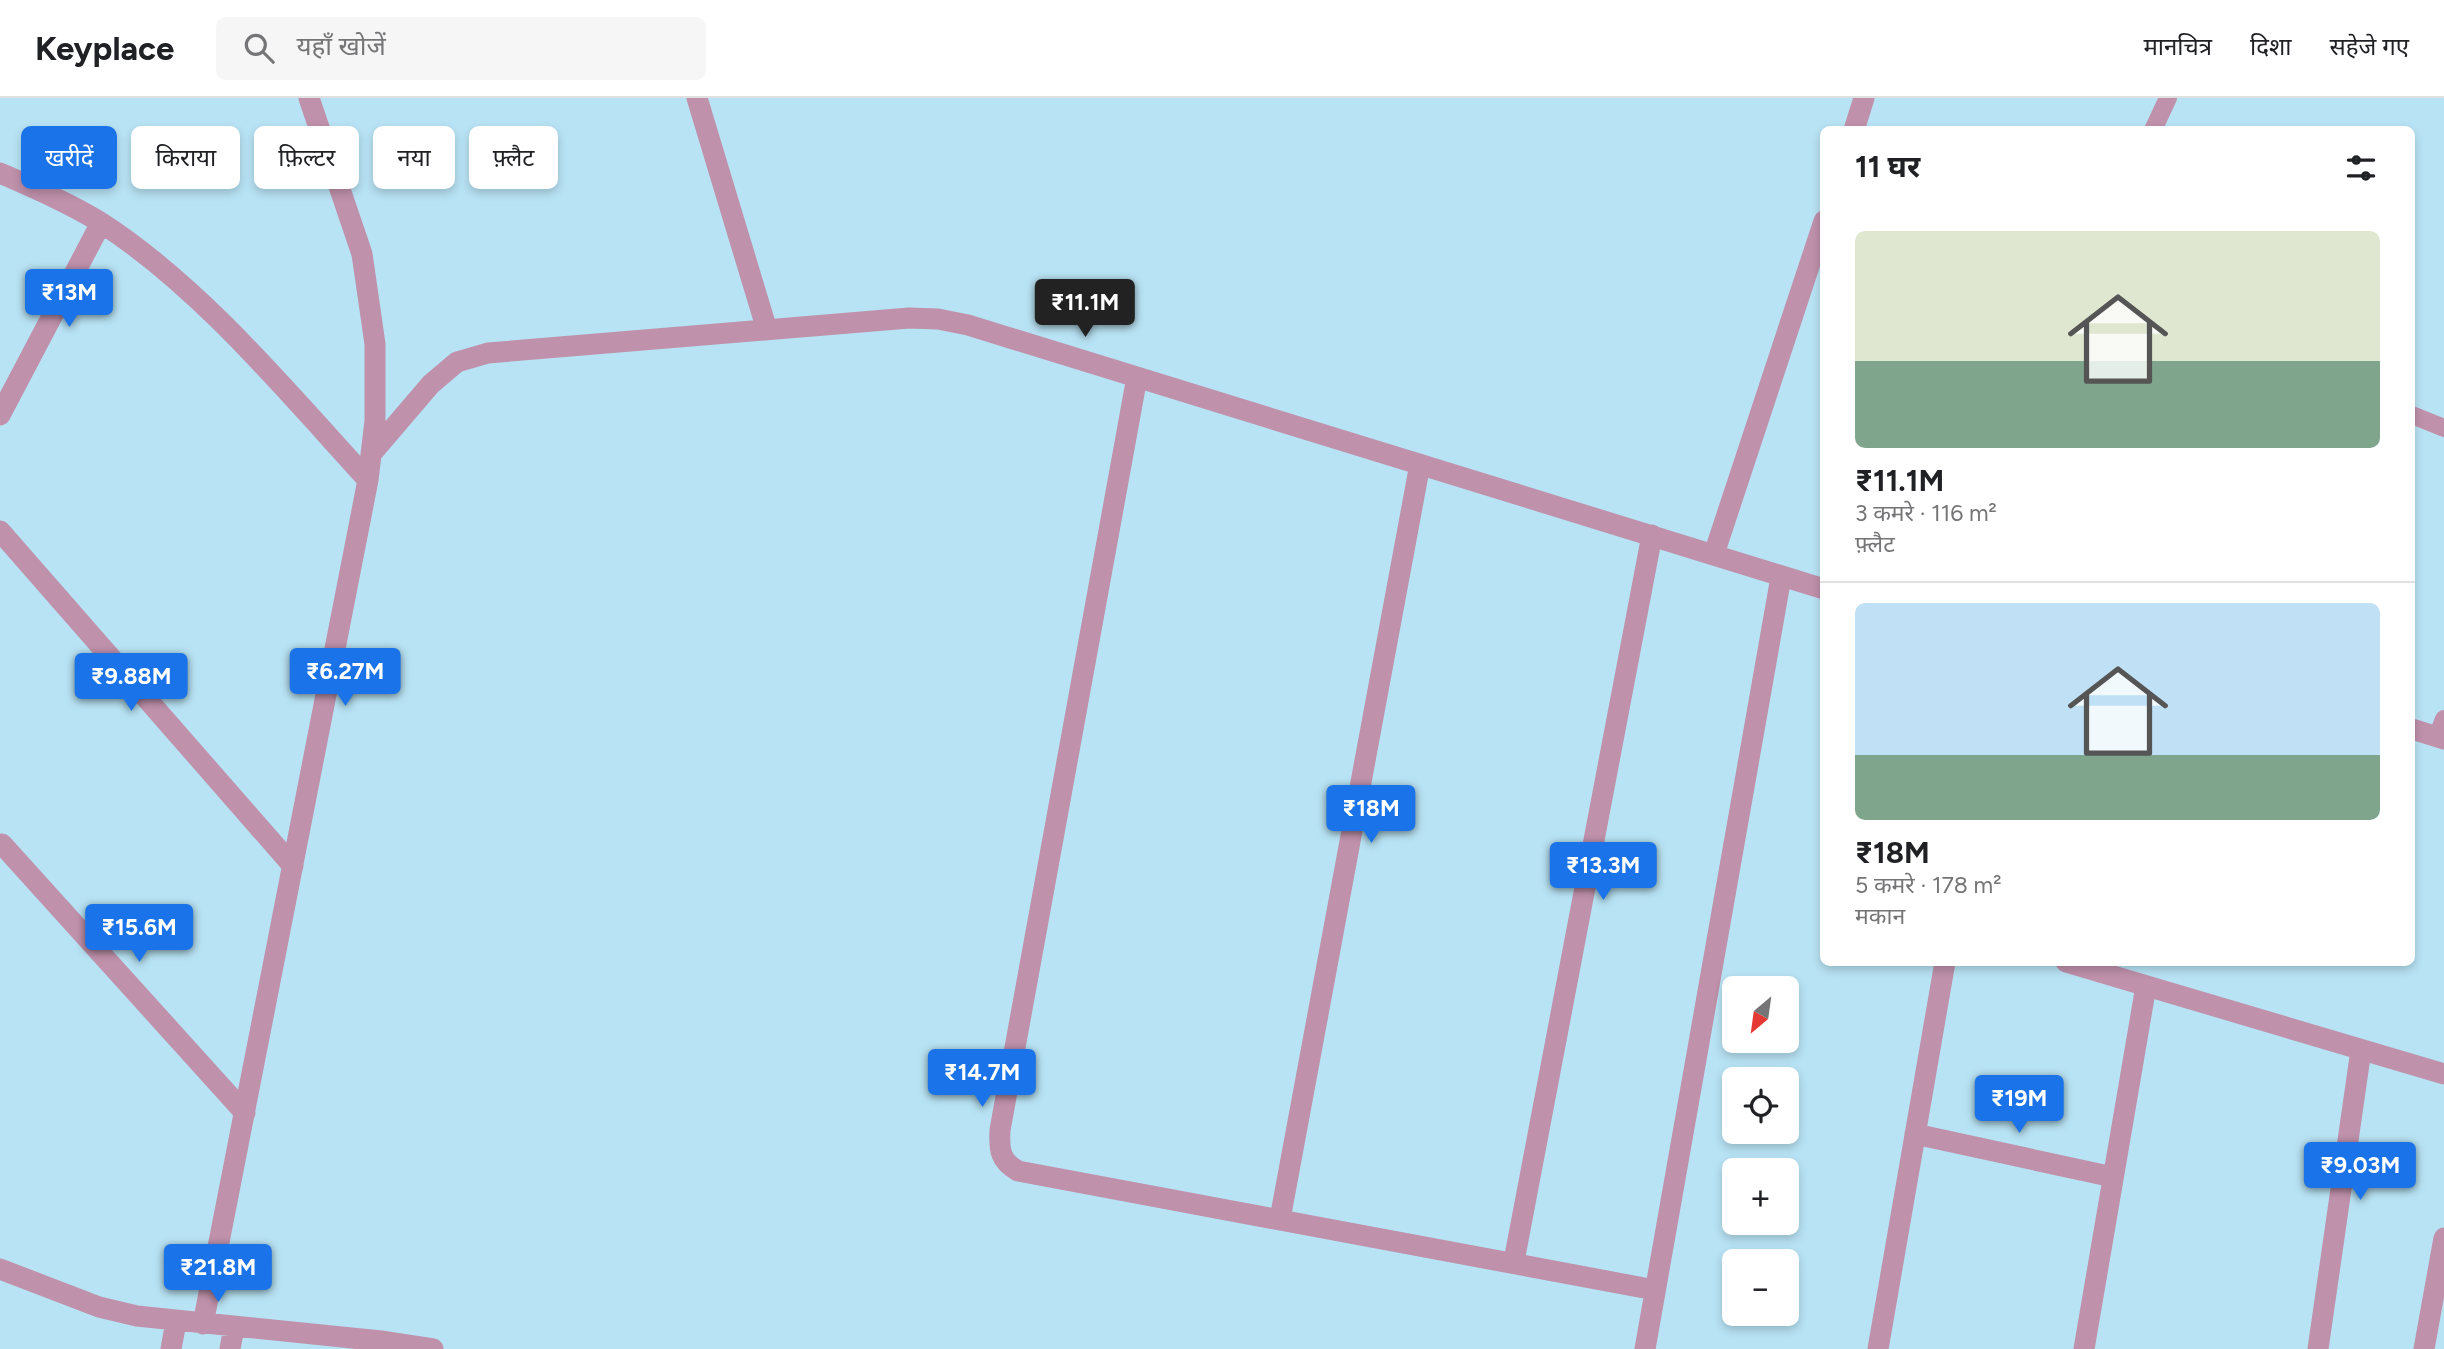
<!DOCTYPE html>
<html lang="hi">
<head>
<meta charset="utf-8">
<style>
	:root { --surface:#fff; --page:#f6f6f6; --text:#202124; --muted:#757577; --line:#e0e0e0; --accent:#1a73e8 }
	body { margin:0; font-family:Figtree,"Noto Sans Devanagari",sans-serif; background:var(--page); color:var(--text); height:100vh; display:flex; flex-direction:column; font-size:26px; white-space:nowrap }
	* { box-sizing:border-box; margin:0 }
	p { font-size:23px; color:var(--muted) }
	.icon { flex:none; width:38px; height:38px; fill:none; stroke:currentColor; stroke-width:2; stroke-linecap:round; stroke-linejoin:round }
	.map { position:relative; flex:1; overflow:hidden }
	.drawer { position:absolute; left:1820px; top:28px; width:595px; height:840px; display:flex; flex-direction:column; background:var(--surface); border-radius:10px; box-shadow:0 4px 10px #0003 }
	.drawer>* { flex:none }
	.hud { position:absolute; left:21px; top:28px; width:665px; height:63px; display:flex; gap:14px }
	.needle { width:46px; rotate:209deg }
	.buttons { position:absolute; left:1722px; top:878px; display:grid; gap:14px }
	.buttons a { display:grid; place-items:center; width:77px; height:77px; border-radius:10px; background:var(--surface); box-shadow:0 4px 10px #0003; font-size:35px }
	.price { position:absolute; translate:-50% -60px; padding:0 16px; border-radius:7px; background:var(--accent); color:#fff; font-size:23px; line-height:46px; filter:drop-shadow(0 2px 4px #0008) }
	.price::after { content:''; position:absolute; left:50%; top:42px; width:21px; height:16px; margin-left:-10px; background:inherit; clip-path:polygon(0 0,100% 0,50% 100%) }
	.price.active { background:#222; color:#fff }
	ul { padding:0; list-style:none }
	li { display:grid; align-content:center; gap:14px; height:371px; padding:0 35px }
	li+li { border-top:2px solid var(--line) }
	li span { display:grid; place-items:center; height:217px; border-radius:10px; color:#555 }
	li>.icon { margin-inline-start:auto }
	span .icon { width:126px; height:126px; fill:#fffc; stroke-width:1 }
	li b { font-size:30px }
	h2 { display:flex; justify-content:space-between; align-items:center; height:84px; padding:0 35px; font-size:30px }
	.tag { padding:0 24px; border-radius:10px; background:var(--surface); box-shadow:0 4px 10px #0003; font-size:24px; line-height:63px }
	.tag.active { background:var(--accent); color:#fff }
	header { display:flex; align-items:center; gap:42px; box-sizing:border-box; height:98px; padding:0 35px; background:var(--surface); border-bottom:2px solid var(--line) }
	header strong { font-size:33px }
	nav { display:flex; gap:38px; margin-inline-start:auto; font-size:24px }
	.search { width:490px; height:63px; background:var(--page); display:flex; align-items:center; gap:18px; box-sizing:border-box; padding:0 24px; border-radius:10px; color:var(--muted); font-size:26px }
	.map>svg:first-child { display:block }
</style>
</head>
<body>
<header>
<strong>Keyplace</strong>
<div class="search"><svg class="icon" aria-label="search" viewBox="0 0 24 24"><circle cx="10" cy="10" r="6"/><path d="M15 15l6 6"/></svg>यहाँ खोजें</div>
<nav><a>मानचित्र</a><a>दिशा</a><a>सहेजे गए</a></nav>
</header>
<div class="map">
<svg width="2444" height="1251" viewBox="0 0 2444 1251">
	<rect width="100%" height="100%" fill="#b8e3f4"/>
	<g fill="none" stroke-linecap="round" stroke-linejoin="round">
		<path stroke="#bf91ab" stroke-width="18" d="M2153,32L2168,0
			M2412,317L2444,330
			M2437,639L2444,621"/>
		<path stroke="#bf91ab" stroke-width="21" d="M697,0L767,232
			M1854,32L1864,0
			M0,75C34,90 69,105 100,124C200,188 288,295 368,382
			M1137,279L1000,1032C999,1052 1000,1063 1018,1073L1655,1192
			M0,317L101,125
			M372,355L431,286L457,264L488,255L909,220L938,221L968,227L1824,491
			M0,433L293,768
			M1714,456L1824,123
			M2412,631L2444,641
			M2,746L245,1015
			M2066,864L2444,976
			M1915,1036L2113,1079
			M1280,1121L1420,366
			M1514,1163L1652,437
			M0,1171L99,1209L137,1218L381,1243L433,1251
			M203,1226L368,382L375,323V246L362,156L309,0
			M171,1251L176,1224
			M230,1251L234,1229
			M1645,1251L1781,479
			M1878,1251L1945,864
			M2084,1251L2146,888
			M2318,1251L2361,952
			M2424,1251L2444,1140"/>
	</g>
</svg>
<div class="buttons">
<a><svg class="needle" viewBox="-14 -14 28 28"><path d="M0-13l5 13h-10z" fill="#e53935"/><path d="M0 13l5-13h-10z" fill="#757577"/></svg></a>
<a><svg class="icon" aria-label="locate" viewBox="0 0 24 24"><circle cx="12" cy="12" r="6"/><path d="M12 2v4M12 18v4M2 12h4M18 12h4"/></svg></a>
<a>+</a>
<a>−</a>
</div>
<b class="price" style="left:69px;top:231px">₹13M</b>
<b class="price active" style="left:1085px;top:241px">₹11.1M</b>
<b class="price" style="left:345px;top:610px">₹6.27M</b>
<b class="price" style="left:131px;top:615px">₹9.88M</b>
<b class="price" style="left:1371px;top:747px">₹18M</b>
<b class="price" style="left:1603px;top:804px">₹13.3M</b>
<b class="price" style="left:139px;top:866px">₹15.6M</b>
<b class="price" style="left:982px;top:1011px">₹14.7M</b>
<b class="price" style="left:2019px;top:1037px">₹19M</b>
<b class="price" style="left:2360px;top:1104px">₹9.03M</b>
<b class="price" style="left:218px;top:1206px">₹21.8M</b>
<div class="hud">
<a class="tag active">खरीदें</a>
<a class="tag">किराया</a>
<a class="tag">फ़िल्टर</a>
<a class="tag">नया</a>
<a class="tag">फ़्लैट</a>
</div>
<section class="drawer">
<h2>11 घर<svg class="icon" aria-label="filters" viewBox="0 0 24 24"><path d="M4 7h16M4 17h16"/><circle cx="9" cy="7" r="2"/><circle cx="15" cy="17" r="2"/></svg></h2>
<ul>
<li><span style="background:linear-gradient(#dfe7d0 60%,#7fa58c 0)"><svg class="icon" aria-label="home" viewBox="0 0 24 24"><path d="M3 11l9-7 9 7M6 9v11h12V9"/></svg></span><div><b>₹11.1M</b><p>3 कमरे · 116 m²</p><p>फ़्लैट</p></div></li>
<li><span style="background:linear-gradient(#bfe0f5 70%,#7fa58c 0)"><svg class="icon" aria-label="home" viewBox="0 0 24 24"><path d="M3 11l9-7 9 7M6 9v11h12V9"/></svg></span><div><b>₹18M</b><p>5 कमरे · 178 m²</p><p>मकान</p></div></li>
</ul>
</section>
</div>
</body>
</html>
